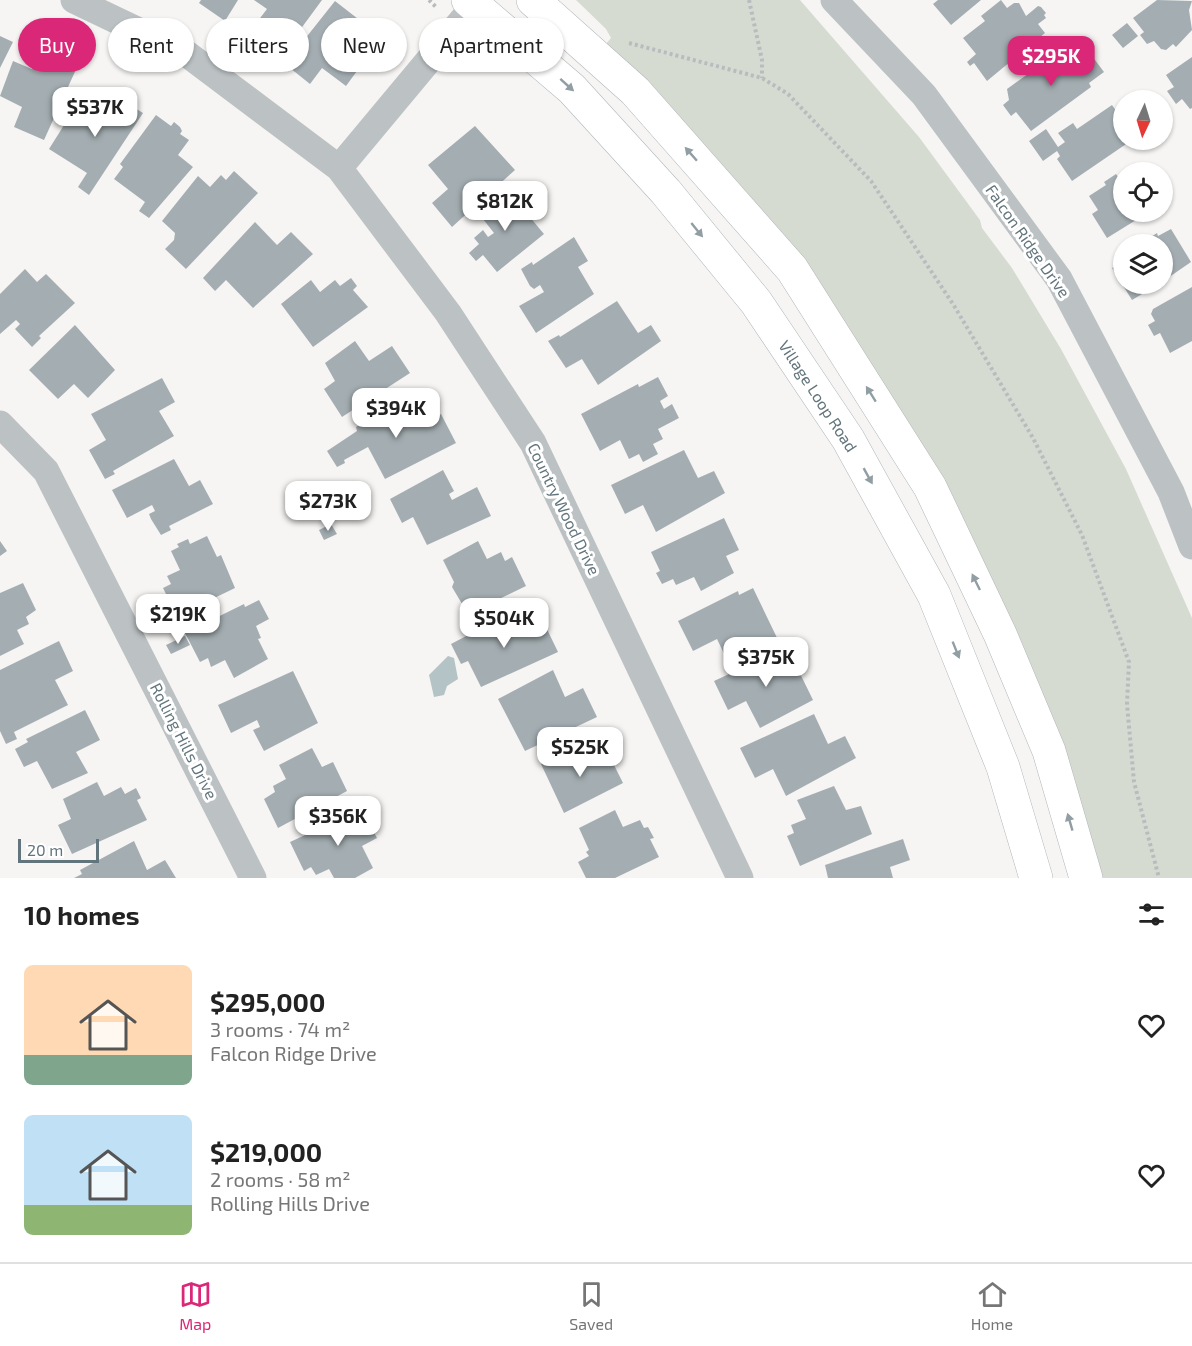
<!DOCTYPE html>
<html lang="en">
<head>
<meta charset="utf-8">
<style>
	:root { --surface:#fff; --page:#f6f6f6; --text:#222; --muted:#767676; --line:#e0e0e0; --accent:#db2777 }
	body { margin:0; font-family:"Exo 2",sans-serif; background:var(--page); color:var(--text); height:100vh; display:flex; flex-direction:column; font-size:22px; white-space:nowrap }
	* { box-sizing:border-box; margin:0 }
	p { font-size:20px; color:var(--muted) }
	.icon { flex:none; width:33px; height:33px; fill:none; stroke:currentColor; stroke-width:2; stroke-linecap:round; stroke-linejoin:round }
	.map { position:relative; height:878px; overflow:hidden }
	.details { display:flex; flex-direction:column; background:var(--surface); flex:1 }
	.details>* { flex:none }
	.banner { position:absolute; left:18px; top:18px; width:600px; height:54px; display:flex; gap:12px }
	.needle { width:39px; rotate:184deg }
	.fabs { position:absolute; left:1113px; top:90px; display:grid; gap:12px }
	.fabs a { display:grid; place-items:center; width:60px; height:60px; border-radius:50%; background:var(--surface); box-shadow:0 2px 4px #0004; font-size:30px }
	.scale { position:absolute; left:18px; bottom:15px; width:81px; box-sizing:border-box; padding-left:6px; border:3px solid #62757c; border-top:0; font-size:16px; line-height:21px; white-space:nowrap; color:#62757c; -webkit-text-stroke:4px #fff; paint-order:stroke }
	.price { position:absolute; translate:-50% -51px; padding:0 14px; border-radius:12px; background:#fff; color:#222; font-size:20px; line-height:39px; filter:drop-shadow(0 2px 3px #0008) }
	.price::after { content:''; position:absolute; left:50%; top:36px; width:18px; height:14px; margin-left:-9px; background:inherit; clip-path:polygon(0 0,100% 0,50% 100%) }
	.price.active { background:var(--accent); color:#fff }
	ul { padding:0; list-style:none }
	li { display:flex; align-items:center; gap:18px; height:150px; padding:0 24px }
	li span { display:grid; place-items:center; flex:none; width:168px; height:120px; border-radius:9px; color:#555 }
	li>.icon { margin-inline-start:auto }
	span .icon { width:72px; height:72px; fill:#fffc; stroke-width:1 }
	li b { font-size:26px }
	h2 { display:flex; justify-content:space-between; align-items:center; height:72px; padding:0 24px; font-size:26px }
	.tag { padding:0 21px; border-radius:27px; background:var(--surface); box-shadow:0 2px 4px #0004; font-size:21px; line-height:54px }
	.tag.active { background:var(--accent); color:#fff }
	.dock { display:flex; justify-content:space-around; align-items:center; height:84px; border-top:2px solid var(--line); background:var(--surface); font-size:16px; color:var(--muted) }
	.dock a { display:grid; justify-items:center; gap:3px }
	.dock .active { color:var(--accent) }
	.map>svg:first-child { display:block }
</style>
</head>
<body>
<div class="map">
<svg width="1192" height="878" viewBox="0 0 1192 878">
	<rect width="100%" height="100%" fill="#f6f5f3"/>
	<path fill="#d6dbd2" d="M576,0H800L919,137L980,220L982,228L1012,268L1061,349L1126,469L1192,618V878H1096L934,478L605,45L611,38L606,29Z"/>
	<path fill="#b4c3c5" d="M448,656L454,658L458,679L447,686L444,695L434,697L429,675Z"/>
	<path fill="#a4aeb2" d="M201,0H238L225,21L199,3Z
		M254,0H322L286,49L254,26L267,9Z
		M938,0H981L951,25L933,4Z
		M1001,0L1007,8L1014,3H1019L1026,16L1038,6L1041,7L1046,13L1044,15L1046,18L1038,24L1045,33L987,81L974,63L970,66L967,62L976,54L963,38L985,21L981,16Z
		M1157,0L1192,1L1189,10L1192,30L1176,47L1173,44L1166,50L1161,49L1154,41L1147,44L1140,35L1144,32L1133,18Z
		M335,1L371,29L377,20L385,26L378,35L382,37L346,86L322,68L310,84L285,64Z
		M1127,23L1138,36L1123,48L1112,35Z
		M0,36L13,42L0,68Z
		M1067,46L1075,57L1072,60L1074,63L1089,52L1104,72L1089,83L1091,87L1031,131L1016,112L1011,116L1003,105L1009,100L1007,89Z
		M50,52L78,65L44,140L14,127L22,107L0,96L13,61L32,69L38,55L47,59Z
		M1192,57V108L1190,109L1182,99L1176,104L1167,91L1174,87L1166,75Z
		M117,97L143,113L89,195L78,187L87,173L49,149L76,106L80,108L85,100L106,113L102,122Z
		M1112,105L1124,122V140H1132L1072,181L1057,159L1060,156L1057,151L1043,161L1029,141L1046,129L1058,147L1065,142L1058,133L1073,123L1077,129Z
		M156,115L171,126L174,122L180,127L182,131L180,134L189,140L178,155L193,167L149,218L139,211L145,202L114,179L123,167L120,164Z
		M475,126L515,170L452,227L432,203L448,189L428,165Z
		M1141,164L1146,172H1133L1132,170Z
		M234,171L258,193L186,269L165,249L174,240L175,233L162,221L198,176L210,187L221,175L226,180Z
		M1116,174L1119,178L1124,175V212H1149L1107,238L1092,214L1098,210L1089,196L1106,185L1104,182Z
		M508,191L544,234L497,272L483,255L476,261L469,253L479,244L474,238L483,230L488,237L494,233L479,214Z
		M255,222L277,245L291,232L313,254L253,308L226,280L215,291L203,278Z
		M1171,229L1191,262L1162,282V244H1129L1141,237L1143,242L1157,233L1158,236Z
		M574,237L588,261L578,267L594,294L536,333L519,306L544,292L540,285L534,289L530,286L521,269L532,262L533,265Z
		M1124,262V284H1159L1132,300L1112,268Z
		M25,269L37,282L46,274L75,303L39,336L41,338L32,347L15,329L20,324L16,320L0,334V294Z
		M351,278L357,286L353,290L368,307L313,347L281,304L311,280L320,292L335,280L340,286Z
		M1192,287V341L1170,353L1160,333L1154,336L1148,325L1155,321L1151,314L1153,309Z
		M617,301L638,333L651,325L661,341L598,385L582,359L566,368L548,341L559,335L560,337Z
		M75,325L115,370L88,398L74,384L58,399L29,370Z
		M355,341L369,361L392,346L410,373L342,417L324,389L335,381L325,363Z
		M658,377L668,396L660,401L664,409L672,404L679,418L658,429L663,439L653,444L658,454L643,462L639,454L629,459L620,440L600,451L581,414L638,384L639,387Z
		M162,378L175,402L159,411L174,436L113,471L115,474L105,479L89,450L106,440L91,414Z
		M409,397L424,424L441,414L456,443L385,479L368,447L344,460L345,463L337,467L327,451L357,431L356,427Z
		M684,450L698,478L714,471L725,493L656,532L643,505L625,514L611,485Z
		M174,459L189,486L200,480L213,504L169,526L171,530L161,535L151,519L149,514L155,511L152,505L127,518L112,490Z
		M443,470L454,491L449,494L452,500L477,487L491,516L427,545L413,517L402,523L390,499Z
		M724,518L739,550L726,556L734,573L701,591L694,577L676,585L673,579L662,584L656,573L660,571L651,552Z
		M331,524L337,534L324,540L319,530Z
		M207,536L217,557L221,555L235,588L177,616L163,588L171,584L167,576L180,570L171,551L179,547L177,544L188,539L190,544Z
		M0,541L7,551L0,556Z
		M478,541L487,559L501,552L505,561L512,557L526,586L468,614L452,587L454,582L443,560Z
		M23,583L36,610L26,617L29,624L17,630L24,644L0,656V593Z
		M753,588L780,644L743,663L738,654L727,660L717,639L693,651L678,621L738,591L739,595Z
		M259,600L269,619L256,626L261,638L258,639L268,659L234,678L225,660L211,667L208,658L200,662L185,633L244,604L245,607Z
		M508,614L516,629L529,622L532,628L544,623L558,652L481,687L468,661L461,664L451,644Z
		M185,636L190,645L171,654L166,645Z
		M59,641L73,671L55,680L68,705L14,732L17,739L6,744L0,731V670Z
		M787,647L813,700L760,728L746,701L728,710L714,681Z
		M553,670L565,697L583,688L597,717L525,751L498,699Z
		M293,671L318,723L264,751L253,730L260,727L257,720L231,733L218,705Z
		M85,710L100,740L76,752L88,773L52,789L37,761L24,767L15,749L28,742L26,739Z
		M814,714L828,744L845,736L856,758L786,796L773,769L755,778L740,748Z
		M574,746L581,761L594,754L597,760L609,755L623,783L564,813L541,764Z
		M312,748L322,767L333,762L347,791L278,828L264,799L275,792L273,786L286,779L279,765Z
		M97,782L104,796L121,787L125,794L136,788L141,798L137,800L147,820L72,854L58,825L71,819L63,799Z
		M834,786L846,810L861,806L872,834L800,866L787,836L794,833L791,825L806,819L797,800Z
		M364,808L375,828L372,829L377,838L362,846L373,868L355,878H334L329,869L316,875L311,867L304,871L290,842Z
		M615,810L623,827L640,820L644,828L648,827L654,838L650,839L659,857L615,878H586L578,862L589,856L586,852L589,850L579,828Z
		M903,839L910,860L890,867L893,878H828L825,865Z
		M134,841L147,870L165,860L176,878H74L82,874L80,870Z"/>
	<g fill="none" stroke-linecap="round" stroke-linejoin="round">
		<g stroke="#b0b6b9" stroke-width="34">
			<path id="major" d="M468,0L572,89L666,192L756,302L848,439L934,595L1003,767L1036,878
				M533,0L635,91L792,269L930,487L1000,634L1049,751L1086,878"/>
		</g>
		<path stroke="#b9bcbe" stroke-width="4" stroke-dasharray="3 3" stroke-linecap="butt" d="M429,0L437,8
			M749,0L762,60V78
			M629,43L762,78L788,94L871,181L953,304L1033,438L1082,535L1129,662L1127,704L1134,782L1159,878"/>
		<path stroke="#bcc2c4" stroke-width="27" d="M74,0L187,54L339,168L448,313L533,443L740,878
			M834,0L924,95L1059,279L1171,492L1192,546
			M339,168L479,0
			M0,424L46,471L253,878"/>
		<use href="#major" stroke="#fff" stroke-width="33"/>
	</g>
	<defs><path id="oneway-solid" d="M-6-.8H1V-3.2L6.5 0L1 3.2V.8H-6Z" transform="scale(1.5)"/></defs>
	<g fill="#919ea3">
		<use href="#oneway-solid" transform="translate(567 85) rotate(42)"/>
		<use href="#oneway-solid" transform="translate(691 154) rotate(-131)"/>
		<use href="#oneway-solid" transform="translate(697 230) rotate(51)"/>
		<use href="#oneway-solid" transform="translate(871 394) rotate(-122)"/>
		<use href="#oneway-solid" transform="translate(868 476) rotate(61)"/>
		<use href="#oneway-solid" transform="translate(976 582) rotate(-116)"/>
		<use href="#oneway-solid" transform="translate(956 650) rotate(68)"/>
		<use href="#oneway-solid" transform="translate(1070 822) rotate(-106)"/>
	</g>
	<g text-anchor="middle" stroke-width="6" stroke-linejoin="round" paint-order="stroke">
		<g font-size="16" fill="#62757c" stroke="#fff">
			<text transform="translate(1028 241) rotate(55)" y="6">Falcon Ridge Drive</text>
			<text transform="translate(818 396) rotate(57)" y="6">Village Loop Road</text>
			<text transform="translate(564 509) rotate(64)" y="6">Country Wood Drive</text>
			<text transform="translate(184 741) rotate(63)" y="6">Rolling Hills Drive</text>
		</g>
	</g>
</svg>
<div class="fabs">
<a><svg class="needle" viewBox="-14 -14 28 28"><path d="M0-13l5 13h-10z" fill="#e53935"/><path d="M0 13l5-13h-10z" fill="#767676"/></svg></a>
<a><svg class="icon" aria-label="locate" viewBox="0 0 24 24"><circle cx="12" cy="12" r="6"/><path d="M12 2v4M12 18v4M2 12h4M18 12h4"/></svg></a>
<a><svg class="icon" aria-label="layers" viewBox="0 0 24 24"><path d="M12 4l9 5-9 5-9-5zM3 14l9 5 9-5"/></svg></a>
</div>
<div class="scale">20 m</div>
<b class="price active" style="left:1051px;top:87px">$295K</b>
<b class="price" style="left:95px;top:138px">$537K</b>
<b class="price" style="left:505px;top:232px">$812K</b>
<b class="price" style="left:396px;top:439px">$394K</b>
<b class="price" style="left:328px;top:532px">$273K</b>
<b class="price" style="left:178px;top:645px">$219K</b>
<b class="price" style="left:504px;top:649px">$504K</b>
<b class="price" style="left:766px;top:688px">$375K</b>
<b class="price" style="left:580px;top:778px">$525K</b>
<b class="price" style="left:338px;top:847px">$356K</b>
<div class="banner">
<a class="tag active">Buy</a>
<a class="tag">Rent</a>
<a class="tag">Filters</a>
<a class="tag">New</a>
<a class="tag">Apartment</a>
</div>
</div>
<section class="details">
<h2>10 homes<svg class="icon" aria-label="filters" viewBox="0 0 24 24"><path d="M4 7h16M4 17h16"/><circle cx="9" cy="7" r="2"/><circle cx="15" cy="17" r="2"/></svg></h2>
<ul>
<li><span style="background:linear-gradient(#ffd9b3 75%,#7fa58c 0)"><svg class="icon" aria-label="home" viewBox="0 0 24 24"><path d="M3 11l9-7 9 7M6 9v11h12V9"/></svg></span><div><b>$295,000</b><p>3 rooms · 74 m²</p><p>Falcon Ridge Drive</p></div><svg class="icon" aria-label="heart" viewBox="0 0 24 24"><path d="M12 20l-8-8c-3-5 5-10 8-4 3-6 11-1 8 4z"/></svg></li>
<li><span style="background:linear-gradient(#bfe0f5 75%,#8fb573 0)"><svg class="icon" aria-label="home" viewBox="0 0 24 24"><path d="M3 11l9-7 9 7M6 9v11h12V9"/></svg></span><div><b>$219,000</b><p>2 rooms · 58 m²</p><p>Rolling Hills Drive</p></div><svg class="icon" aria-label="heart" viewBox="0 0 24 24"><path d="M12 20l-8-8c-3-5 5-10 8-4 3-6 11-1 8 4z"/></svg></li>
</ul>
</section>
<nav class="dock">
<a class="active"><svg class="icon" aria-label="map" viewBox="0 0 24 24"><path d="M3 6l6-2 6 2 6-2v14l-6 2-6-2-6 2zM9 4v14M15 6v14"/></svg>Map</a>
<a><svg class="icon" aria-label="saved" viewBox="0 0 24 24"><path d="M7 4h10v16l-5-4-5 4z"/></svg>Saved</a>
<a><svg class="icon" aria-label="home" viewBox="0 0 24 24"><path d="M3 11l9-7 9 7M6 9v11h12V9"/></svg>Home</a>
</nav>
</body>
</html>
